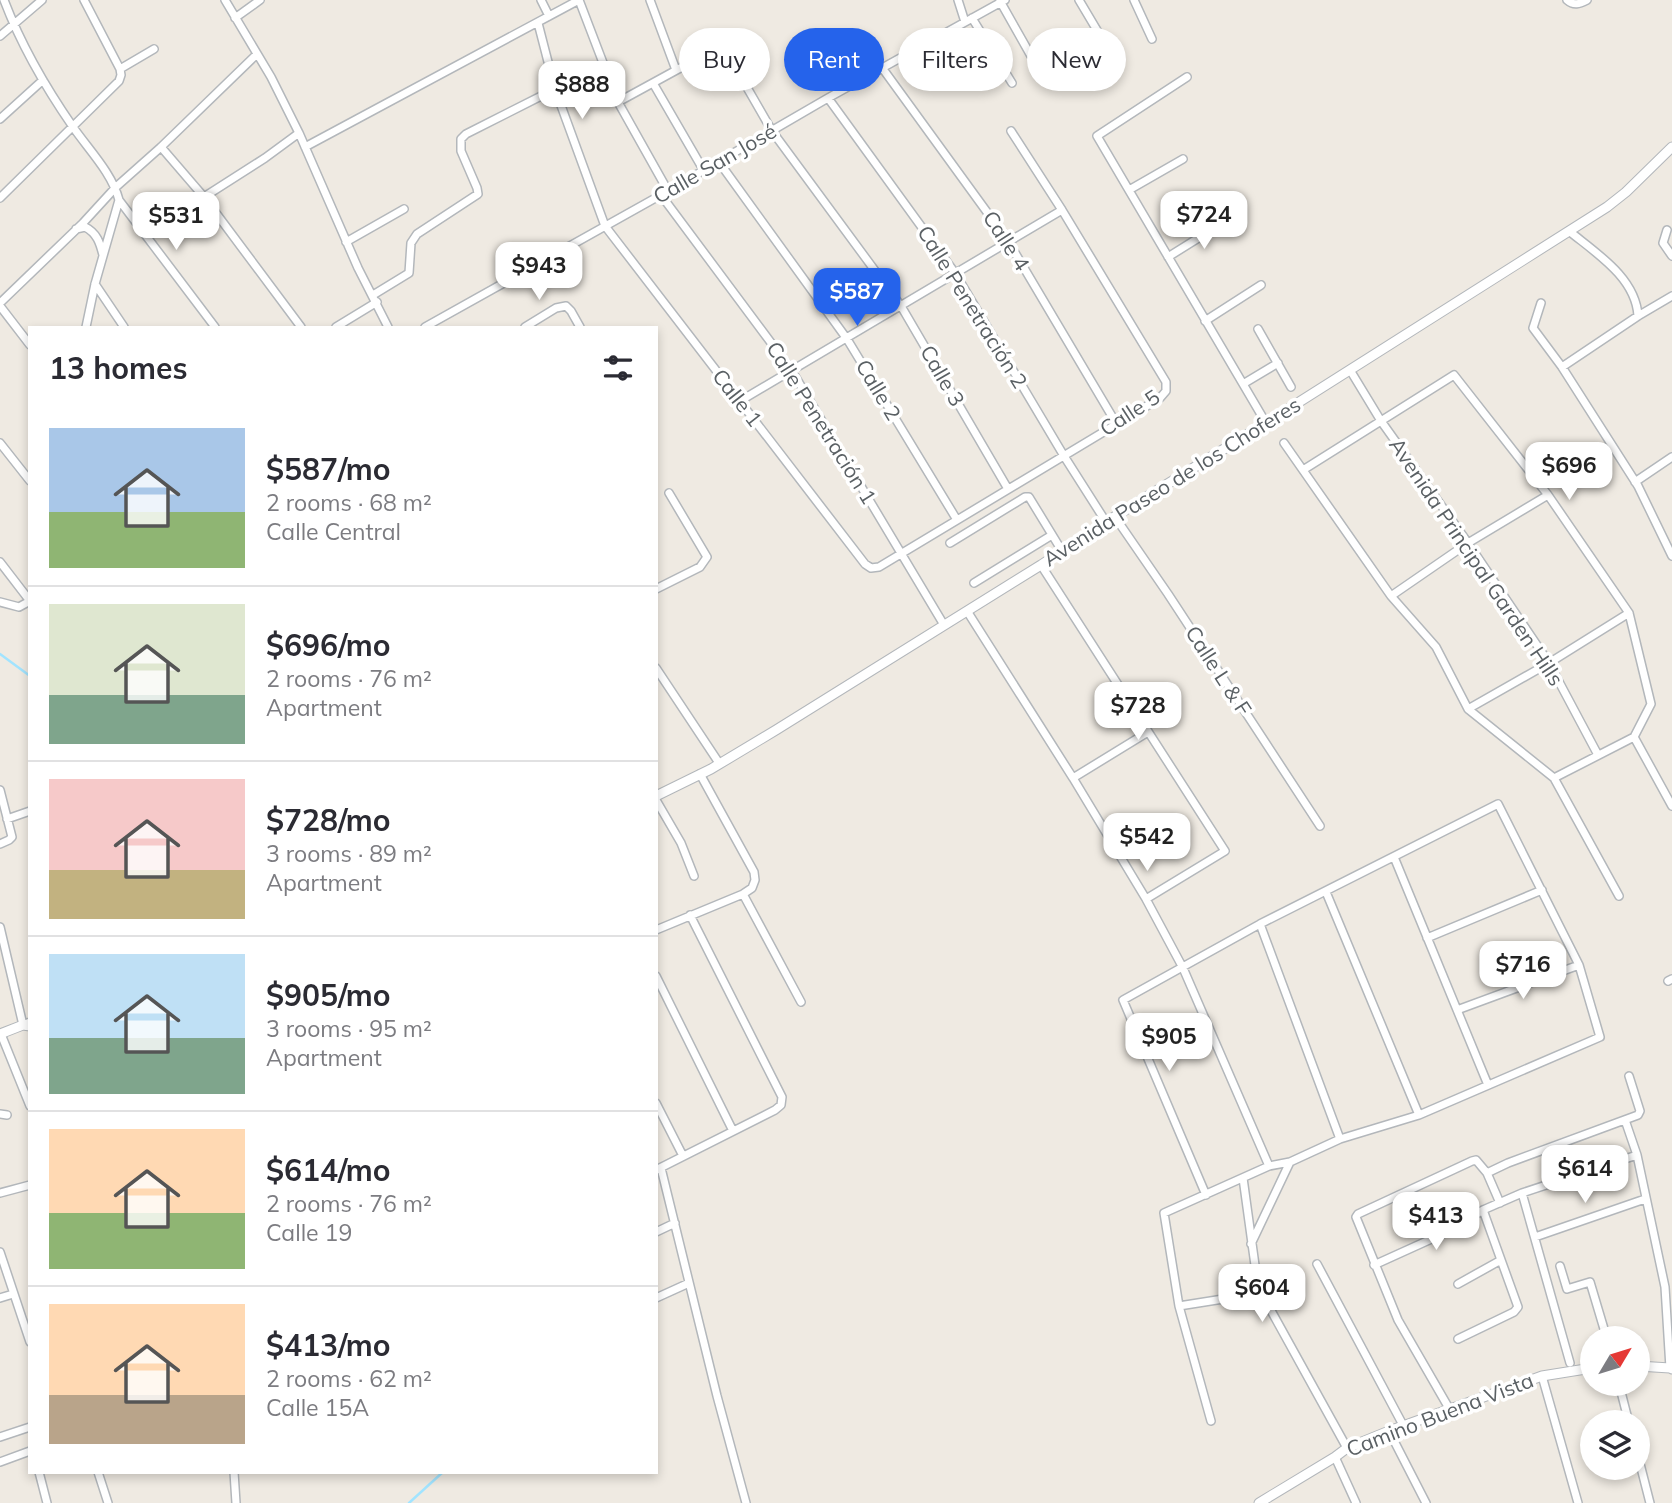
<!DOCTYPE html>
<html lang="en">
<head>
<meta charset="utf-8">
<style>
	:root { --surface:#fff; --page:#f7f7f7; --text:#2b2b33; --muted:#7c7c81; --line:#e1e1e2; --accent:#2563eb }
	body { margin:0; font-family:Mulish,sans-serif; background:var(--page); color:var(--text); height:100vh; display:flex; flex-direction:column; font-size:26px; white-space:nowrap }
	* { box-sizing:border-box; margin:0 }
	p { font-size:23px; color:var(--muted) }
	.icon { flex:none; width:38px; height:38px; fill:none; stroke:currentColor; stroke-width:2; stroke-linecap:round; stroke-linejoin:round }
	.map { position:relative; flex:1; overflow:hidden }
	.sheet { position:absolute; left:28px; top:326px; width:630px; height:1148px; display:flex; flex-direction:column; background:var(--surface); border-radius:0px; box-shadow:0 4px 10px #0003 }
	.sheet>* { flex:none }
	.top-card { position:absolute; left:679px; top:28px; width:665px; height:63px; display:flex; gap:14px }
	.needle { width:46px; rotate:52deg }
	.controls { position:absolute; left:1580px; top:1326px; display:grid; gap:14px }
	.controls a { display:grid; place-items:center; width:70px; height:70px; border-radius:50%; background:var(--surface); box-shadow:0 4px 10px #0003; font-size:35px }
	.price { position:absolute; translate:-50% -60px; padding:0 16px; border-radius:14px; background:#fff; color:#222; font-size:23px; line-height:46px; filter:drop-shadow(0 2px 4px #0008) }
	.price::after { content:''; position:absolute; left:50%; top:42px; width:21px; height:16px; margin-left:-10px; background:inherit; clip-path:polygon(0 0,100% 0,50% 100%) }
	.price.on { background:var(--accent); color:#fff }
	ul { padding:0; list-style:none }
	li { display:flex; align-items:center; gap:21px; height:175px; padding:0 21px }
	li+li { border-top:2px solid var(--line) }
	li span { display:grid; place-items:center; flex:none; width:196px; height:140px; border-radius:0px; color:#555 }
	li>.icon { margin-inline-start:auto }
	span .icon { width:84px; height:84px; fill:#fffc; stroke-width:1 }
	li b { font-size:30px }
	h2 { display:flex; justify-content:space-between; align-items:center; height:84px; padding:0 21px; font-size:30px }
	.pill { padding:0 24px; border-radius:32px; background:var(--surface); box-shadow:0 4px 10px #0003; font-size:24px; line-height:63px }
	.pill.on { background:var(--accent); color:#fff }
	.map>svg:first-child { display:block }
</style>
</head>
<body>
<div class="map">
<svg width="1672" height="1503" viewBox="0 0 1672 1503">
	<rect width="100%" height="100%" fill="#efeae2"/>
	<g fill="none" stroke-linecap="round" stroke-linejoin="round">
		<path stroke="#a2e4ff" stroke-width="2.5" d="M0,654L30,676
			M409,1503L443,1472"/>
		<g stroke="#b3b7bb" stroke-width="10">
			<path id="minor" d="M4,0C21,45 46,88 73,127C89,150 112,173 119,200L215,327
				M225,0L271,77L299,133L358,268L388,327
				M541,0L549,16
				M650,0L676,70
				M958,0L965,22
				M1134,0L1152,39
				M1567,0C1574,6 1579,4 1587,0
				M1000,1L1039,70L1044,77L1051,81C1067,79 1093,61 1104,50V42L1079,0
				M235,18L260,0
				M972,18L1012,83
				M538,23L555,89L605,226L865,564L871,568L879,567L1160,398L1166,391V382L1062,210L1011,131
				M0,36L42,0
				M120,69L154,49
				M883,69L1008,241L1116,423
				M1187,77L1097,136L1266,423
				M653,83L704,171
				M828,98L955,273L1064,456L1106,522
				M618,102L715,49L721,48L726,51L772,131L901,306L1008,489
				M0,119L43,80
				M161,147L204,197L301,327
				M305,147L579,0L618,102L668,191
				M719,162L847,339L957,520
				M1129,190L1183,159
				M661,195L792,371L944,625
				M204,197L265,158L299,133
				M0,198L119,81L121,75L120,69L84,0
				M76,229L85,227C97,233 100,243 103,255
				M1667,230L1663,243L1672,256
				M1569,231C1596,253 1636,278 1638,316
				M346,242L404,209
				M1168,257L1224,222
				M95,284L124,327
				M373,295L409,273L411,243L417,234L478,194L477,188L461,151V139L466,134L555,89
				M0,303L83,223L116,187L161,147L257,54
				M1541,303L1533,328L1562,367L1638,486L1672,556
				M0,306L30,345
				M1205,321L1261,285
				M86,327L95,284L119,200
				M336,327L377,302
				M425,327L668,191L828,98L1005,0
				M525,327L556,308L566,306L571,311L580,327
				M1258,329L1291,387
				M1562,367L1638,316L1672,296
				M1350,370L1381,421L1468,543L1549,663L1598,755
				M1243,384L1278,363
				M740,401L1062,210
				M0,443L30,481
				M1284,443L1391,596L1436,647L1468,709L1554,778L1619,896
				M1303,470L1454,375L1548,495L1629,613L1651,704L1634,737L1554,778
				M1635,482L1672,457
				M1115,517L1168,594L1320,826
				M950,543L1025,497H1029L1062,551
				M0,562L30,601
				M1041,565L1225,851L1146,899
				M974,583L1052,535
				M656,589L700,567L707,557L669,493
				M1391,596L1468,543L1548,495
				M0,602L19,607L30,601
				M967,611L1073,778L1146,899L1183,968L1269,1166
				M656,668L719,763
				M1468,709L1549,663L1629,613
				M1634,737L1672,806
				M1073,778L1148,732
				M0,790L12,837L9,840L0,844
				M656,800L681,843L694,876
				M7,819L30,811
				M1394,857L1488,1085
				M1326,892L1419,1115
				M743,894L801,1002
				M1260,924L1340,1139
				M0,927L23,1025L30,1022
				M656,930L743,894L752,888L755,880L754,872L700,774
				M1427,938L1542,890
				M656,976L733,1131
				M1668,981L1672,979
				M1457,1010L1579,965
				M1,1034L30,1106
				M656,1103L683,1156
				M0,1114L7,1115
				M1625,1120L1637,1155L1665,1287L1670,1368
				M661,1168L717,1396L746,1503
				M656,1170L775,1110L781,1105L782,1097L690,915
				M1487,1173L1508,1163L1638,1115L1640,1111L1629,1076
				M1243,1178L1258,1287L1347,1448
				M0,1193L30,1185
				M1522,1193L1570,1363
				M1206,1195L1123,1000L1260,924L1498,804L1579,965L1600,1037L1419,1115L1340,1139L1290,1162L1251,1244
				M656,1232L675,1223
				M1535,1237L1645,1199
				M0,1252L30,1342
				M1317,1264L1403,1425
				M1374,1265L1449,1231L1483,1210L1522,1193L1637,1155
				M1560,1266L1567,1289L1590,1282L1607,1339
				M1458,1284L1501,1260
				M0,1298L13,1294
				M656,1298L689,1283
				M1179,1306L1261,1293
				M1458,1339L1514,1312L1518,1307L1483,1210
				M1542,1376L1578,1503
				M1619,1384L1629,1423
				M1450,1410L1398,1320L1356,1217L1358,1214L1472,1161L1476,1160L1487,1173L1500,1203
				M1211,1421L1179,1306L1164,1213L1269,1166L1290,1162
				M1389,1431L1426,1503
				M0,1437L30,1427
				M1638,1456L1650,1503
				M1335,1457L1356,1503
				M0,1462L30,1451
				M39,1472L47,1503
				M98,1472L108,1503
				M234,1472L236,1503"/>
		</g>
		<g stroke="#b3b7bb" stroke-width="11">
			<path id="tertiary" d="M656,796L711,769L776,730L1041,565L1106,522L1266,423L1607,207L1626,192L1672,147
				M0,1034L23,1025L30,1026
				M1638,1366L1670,1368L1672,1369
				M1259,1503L1335,1457L1347,1448L1389,1431L1542,1376L1592,1368"/>
		</g>
		<use href="#minor" stroke="#fff" stroke-width="7"/>
		<use href="#tertiary" stroke="#fff" stroke-width="9"/>
	</g>
	<g text-anchor="middle" stroke-width="7" stroke-linejoin="round" paint-order="stroke">
		<g font-size="21" fill="#5a6064" stroke="#fff">
			<text transform="translate(715 164) rotate(-30)" y="7">Calle San José</text>
			<text transform="translate(1006 241) rotate(57)" y="7">Calle 4</text>
			<text transform="translate(972 307) rotate(58)" y="7">Calle Penetración 2</text>
			<text transform="translate(942 376) rotate(60)" y="7">Calle 3</text>
			<text transform="translate(878 390) rotate(59)" y="7">Calle 2</text>
			<text transform="translate(737 398) rotate(52)" y="7">Calle 1</text>
			<text transform="translate(1130 413) rotate(-33)" y="7">Calle 5</text>
			<text transform="translate(821 423) rotate(58)" y="7">Calle Penetración 1</text>
			<text transform="translate(1172 482) rotate(-32)" y="7">Avenida Paseo de los Choferes</text>
			<text transform="translate(1476 562) rotate(56)" y="7">Avenida Principal Garden Hills</text>
			<text transform="translate(1218 671) rotate(57)" y="7">Calle L &amp; F</text>
			<text transform="translate(1440 1415) rotate(-21)" y="7">Camino Buena Vista</text>
		</g>
	</g>
</svg>
<div class="controls">
<a><svg class="needle" viewBox="-14 -14 28 28"><path d="M0-13l5 13h-10z" fill="#e53935"/><path d="M0 13l5-13h-10z" fill="#7c7c81"/></svg></a>
<a><svg class="icon" aria-label="layers" viewBox="0 0 24 24"><path d="M12 4l9 5-9 5-9-5zM3 14l9 5 9-5"/></svg></a>
</div>
<b class="price" style="left:582px;top:121px">$888</b>
<b class="price" style="left:1204px;top:251px">$724</b>
<b class="price" style="left:176px;top:252px">$531</b>
<b class="price" style="left:539px;top:302px">$943</b>
<b class="price on" style="left:857px;top:328px">$587</b>
<b class="price" style="left:1569px;top:502px">$696</b>
<b class="price" style="left:1138px;top:742px">$728</b>
<b class="price" style="left:1147px;top:873px">$542</b>
<b class="price" style="left:1523px;top:1001px">$716</b>
<b class="price" style="left:1169px;top:1073px">$905</b>
<b class="price" style="left:1585px;top:1205px">$614</b>
<b class="price" style="left:1436px;top:1252px">$413</b>
<b class="price" style="left:1262px;top:1324px">$604</b>
<div class="top-card">
<a class="pill">Buy</a>
<a class="pill on">Rent</a>
<a class="pill">Filters</a>
<a class="pill">New</a>
</div>
<section class="sheet">
<h2>13 homes<svg class="icon" aria-label="filters" viewBox="0 0 24 24"><path d="M4 7h16M4 17h16"/><circle cx="9" cy="7" r="2"/><circle cx="15" cy="17" r="2"/></svg></h2>
<ul>
<li><span style="background:linear-gradient(#a9c7e8 60%,#8fb573 0)"><svg class="icon" aria-label="home" viewBox="0 0 24 24"><path d="M3 11l9-7 9 7M6 9v11h12V9"/></svg></span><div><b>$587/mo</b><p>2 rooms · 68 m²</p><p>Calle Central</p></div></li>
<li><span style="background:linear-gradient(#dfe7d0 65%,#7fa58c 0)"><svg class="icon" aria-label="home" viewBox="0 0 24 24"><path d="M3 11l9-7 9 7M6 9v11h12V9"/></svg></span><div><b>$696/mo</b><p>2 rooms · 76 m²</p><p>Apartment</p></div></li>
<li><span style="background:linear-gradient(#f6c9c9 65%,#c2b280 0)"><svg class="icon" aria-label="home" viewBox="0 0 24 24"><path d="M3 11l9-7 9 7M6 9v11h12V9"/></svg></span><div><b>$728/mo</b><p>3 rooms · 89 m²</p><p>Apartment</p></div></li>
<li><span style="background:linear-gradient(#bfe0f5 60%,#7fa58c 0)"><svg class="icon" aria-label="home" viewBox="0 0 24 24"><path d="M3 11l9-7 9 7M6 9v11h12V9"/></svg></span><div><b>$905/mo</b><p>3 rooms · 95 m²</p><p>Apartment</p></div></li>
<li><span style="background:linear-gradient(#ffd9b3 60%,#8fb573 0)"><svg class="icon" aria-label="home" viewBox="0 0 24 24"><path d="M3 11l9-7 9 7M6 9v11h12V9"/></svg></span><div><b>$614/mo</b><p>2 rooms · 76 m²</p><p>Calle 19</p></div></li>
<li><span style="background:linear-gradient(#ffd9b3 65%,#b9a48a 0)"><svg class="icon" aria-label="home" viewBox="0 0 24 24"><path d="M3 11l9-7 9 7M6 9v11h12V9"/></svg></span><div><b>$413/mo</b><p>2 rooms · 62 m²</p><p>Calle 15A</p></div></li>
</ul>
</section>
</div>
</body>
</html>
